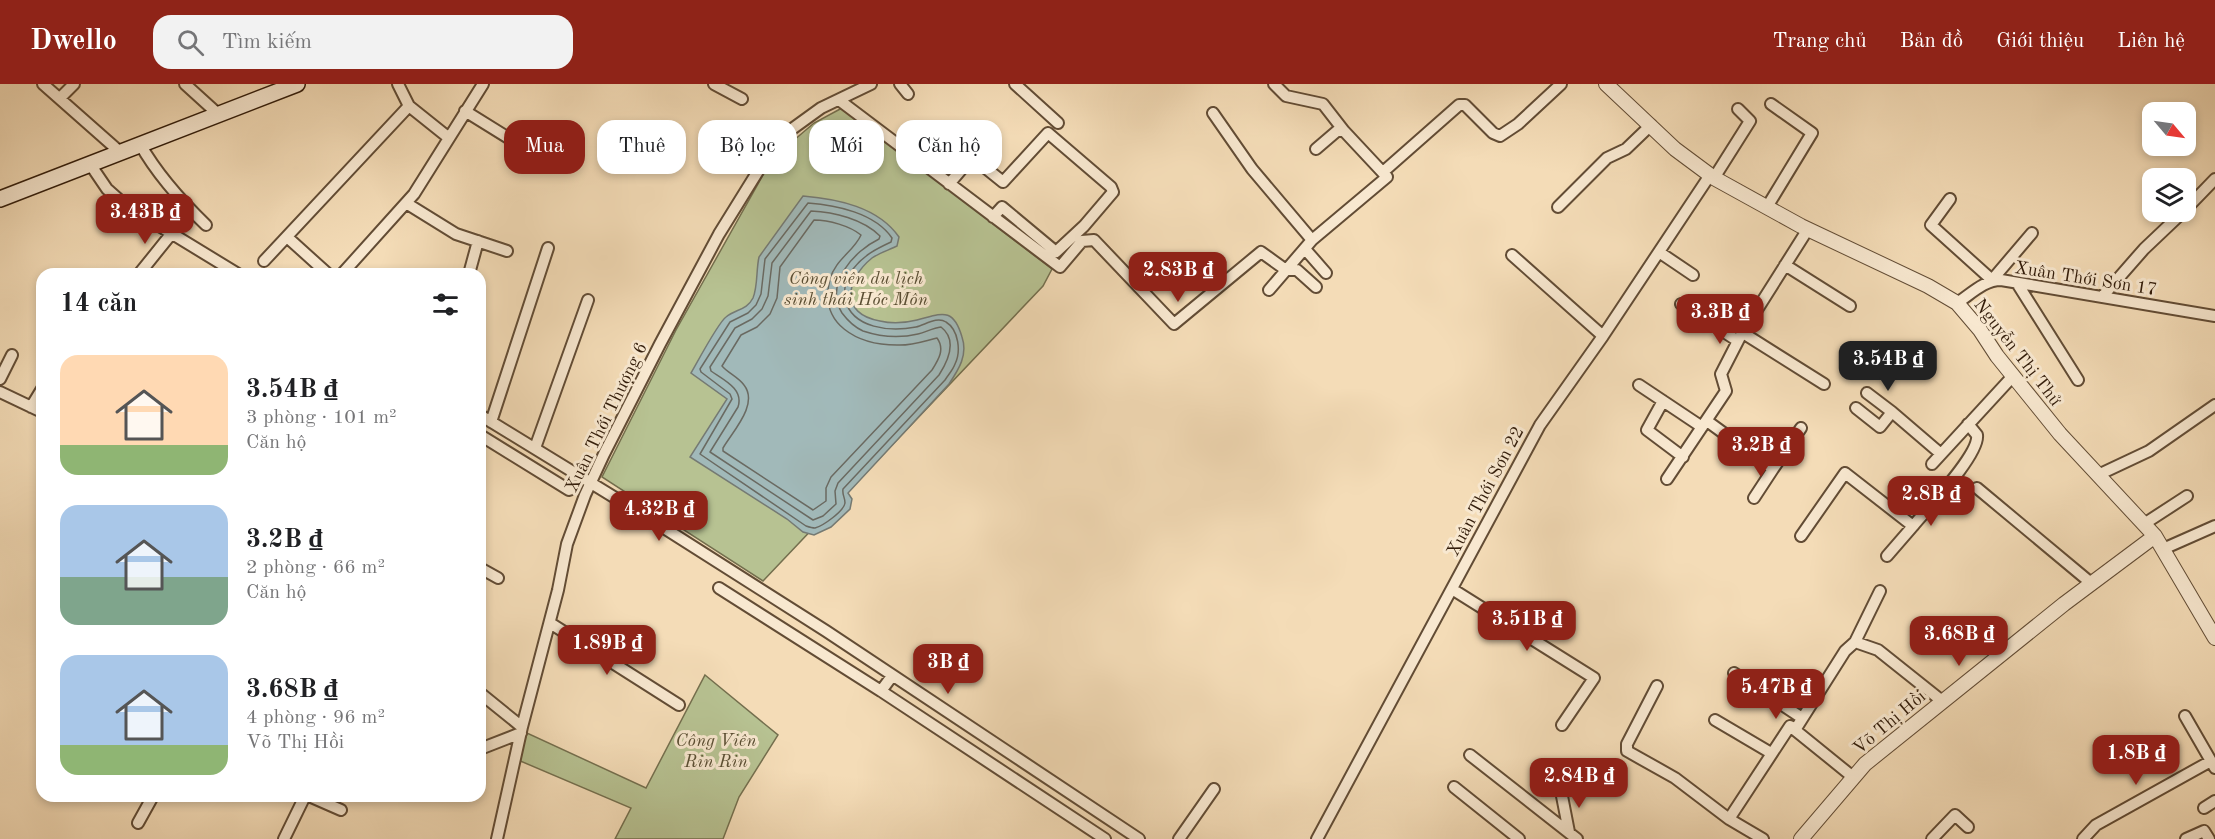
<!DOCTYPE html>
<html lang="vi">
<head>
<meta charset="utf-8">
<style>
	:root { --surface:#fff; --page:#f2f2f2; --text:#202124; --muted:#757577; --accent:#8f2418 }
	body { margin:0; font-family:"Old Standard TT",serif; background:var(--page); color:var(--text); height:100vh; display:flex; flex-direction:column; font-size:22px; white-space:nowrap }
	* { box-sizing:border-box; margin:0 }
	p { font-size:20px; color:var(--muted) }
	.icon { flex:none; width:33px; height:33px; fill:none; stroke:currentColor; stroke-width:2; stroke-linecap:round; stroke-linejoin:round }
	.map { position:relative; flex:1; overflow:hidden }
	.details { position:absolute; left:36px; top:184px; width:450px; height:534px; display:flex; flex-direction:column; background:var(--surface); border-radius:18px; box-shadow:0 3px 9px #0003 }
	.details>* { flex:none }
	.banner { position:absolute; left:504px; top:36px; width:570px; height:54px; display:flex; gap:12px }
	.needle { width:39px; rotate:119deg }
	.fabs { position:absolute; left:2142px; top:18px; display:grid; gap:12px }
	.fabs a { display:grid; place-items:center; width:54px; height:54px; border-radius:12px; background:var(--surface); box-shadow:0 3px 9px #0003; font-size:30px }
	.price { position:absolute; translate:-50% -51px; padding:0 14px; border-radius:12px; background:var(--accent); color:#fff; font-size:20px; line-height:39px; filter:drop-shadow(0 2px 3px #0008) }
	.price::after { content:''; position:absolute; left:50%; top:36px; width:18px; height:14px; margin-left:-9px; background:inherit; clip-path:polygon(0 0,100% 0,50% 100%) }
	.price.current { background:#222; color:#fff }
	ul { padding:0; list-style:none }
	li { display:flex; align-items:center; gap:18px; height:150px; padding:0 24px }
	li span { display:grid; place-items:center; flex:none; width:168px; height:120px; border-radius:18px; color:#555 }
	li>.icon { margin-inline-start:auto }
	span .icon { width:72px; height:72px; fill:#fffc; stroke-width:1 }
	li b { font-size:26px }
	h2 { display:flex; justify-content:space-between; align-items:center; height:72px; padding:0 24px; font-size:26px }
	.pill { padding:0 21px; border-radius:18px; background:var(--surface); box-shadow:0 3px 9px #0003; font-size:21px; line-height:54px }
	.pill.current { background:var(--accent); color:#fff }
	header { display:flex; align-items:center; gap:36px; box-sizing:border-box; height:84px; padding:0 30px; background:var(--accent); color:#fff }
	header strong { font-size:28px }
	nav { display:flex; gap:33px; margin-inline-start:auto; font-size:21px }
	.search { width:420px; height:54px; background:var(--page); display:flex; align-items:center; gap:15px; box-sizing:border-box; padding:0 21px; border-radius:18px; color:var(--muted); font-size:22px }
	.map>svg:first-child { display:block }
</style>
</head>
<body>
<header>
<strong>Dwello</strong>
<div class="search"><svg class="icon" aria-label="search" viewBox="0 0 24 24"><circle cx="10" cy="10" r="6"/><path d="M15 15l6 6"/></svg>Tìm kiếm</div>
<nav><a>Trang chủ</a><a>Bản đồ</a><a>Giới thiệu</a><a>Liên hệ</a></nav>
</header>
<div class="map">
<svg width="2215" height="755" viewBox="0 0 2215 755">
	<rect width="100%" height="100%" fill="#f4dcb7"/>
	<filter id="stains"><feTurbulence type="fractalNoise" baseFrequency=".00333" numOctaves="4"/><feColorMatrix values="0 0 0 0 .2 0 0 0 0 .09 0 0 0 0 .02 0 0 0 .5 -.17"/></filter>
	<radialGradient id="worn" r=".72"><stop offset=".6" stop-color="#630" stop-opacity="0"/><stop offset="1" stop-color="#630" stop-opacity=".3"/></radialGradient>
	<path fill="#b7c292" stroke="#746f4e" stroke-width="1.5" d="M842,24L1052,185L1043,202L763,497L602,393L676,246L772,75L814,39Z
		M705,591L778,651L739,713L723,755H615L631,724L518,676L527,649L646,704Z"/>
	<path fill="#a1b9b9" stroke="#757a73" stroke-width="1.5" d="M803,112C838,115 878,123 899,153L897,162C889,166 879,169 872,174C846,195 839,230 880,237C892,240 905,239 917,236C941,230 953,222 962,253C968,271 959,285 949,300L848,409L852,415L850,425L831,443L814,451L803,448L787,435L690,373L727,315L691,289C698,277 718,239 726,233C736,225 747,226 753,214C758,202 756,186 759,173Z"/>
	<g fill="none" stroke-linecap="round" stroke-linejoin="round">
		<path stroke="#6a6a62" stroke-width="1.5" d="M808,119C836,121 875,129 892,154L891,158C876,165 864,171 853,185C847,193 843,205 845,215C852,245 891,248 916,243C925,241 937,232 946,238C959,246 961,268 955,280C953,286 948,291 945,296L843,405C842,411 845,413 845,419C844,427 823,442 815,444C812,444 809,443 806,442L700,370L732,315L730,310L701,288L700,285L730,238L748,229L756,221L761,210L765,175Z
			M811,127C834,128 863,135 880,152L879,155C854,167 824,200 842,229C848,237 854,243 863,247C881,253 901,254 918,250C926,248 933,244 941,243C958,256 948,277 939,291L838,399L835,407L836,420L823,432L813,436L710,368L738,323C744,305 724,296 711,287L710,283L735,244L752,235L762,225L768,212L772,179Z
			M814,136C829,136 850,142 861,151C854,167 835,176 830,195C818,241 858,261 897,261C911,262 924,257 937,254C945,265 939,275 932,286L831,393L826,404V417L813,426L723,367V364C733,347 759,320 744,301C738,293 728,289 722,282L741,251L757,243L770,230L777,214L780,183Z"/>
		<g stroke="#624c35" stroke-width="14">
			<path id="minor" d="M43,0L120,68
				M185,0L218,30
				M398,0L409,22L449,54
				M714,0L742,15
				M900,0L908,10
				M1015,0L1058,39
				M1274,0L1286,12L1323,20L1344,47
				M60,14L74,0
				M839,16L1060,183L1082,157L1094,156L1174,240L1261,168L1286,186H1297L1316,203
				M465,27L531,68
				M1213,29L1252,85L1312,156L1387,93L1344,47H1337L1316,65
				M140,60C157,90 181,117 206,141
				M90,80L107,105L125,121L238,190
				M925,82L950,52L972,73
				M1383,88L1459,21H1465L1493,49L1500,52L1518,40L1561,0
				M1714,94L1750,37L1738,25
				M949,100L972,73L1003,98L1048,49L1111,103L1113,108L1084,142L1056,168L1002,123L993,133
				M1950,115L1931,141L1992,196L2032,149
				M406,119L456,150L507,167
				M1558,123L1607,74L1626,65L1651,41
				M1767,123L1812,49L1771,20
				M2186,125L2215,95
				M287,153L328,190
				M1305,165L1326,189
				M1659,168L1693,191
				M1512,171L1603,252
				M264,177L409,22
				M1785,181L1850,222
				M139,190L172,149
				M342,190L414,110L483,0
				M469,190L478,157
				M2017,199L2078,296
				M1269,206L1312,156
				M2102,213L2144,165L2183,128
				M1957,219C1971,210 1984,196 2001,196L2215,232
				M1681,220L1738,257
				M1743,249L1824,300
				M0,295L12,271
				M1639,301L1702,343
				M0,308L42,328
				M1867,309L1892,328
				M1663,317L1647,346L1683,373
				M31,323L42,305
				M1856,324L1880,343L1892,328L1941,370
				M480,331L653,437L826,547L1139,755
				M1707,337L1773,385L1801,344
				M491,338L548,164
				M480,351L569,406
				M535,364L588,216
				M1932,380L2013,292
				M2098,391L2149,367L2215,321
				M1667,395L1726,307L1721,290L1741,251L1808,145
				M1977,404L2091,499
				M1754,414L1773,385
				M2144,440L2187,412
				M1801,452L1845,389L1913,442C1927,425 1980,370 1977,351L1968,340
				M2163,465L2215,442
				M1887,472L1913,442
				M480,484L498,494
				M719,504L881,607
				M1452,505L1594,594L1562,641
				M1880,507L1855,558L1878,566L1942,617
				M550,539L679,621
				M1734,589L1802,634
				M892,592L881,607L1105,755
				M1657,602L1627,660V667L1675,694L1729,735L1763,755
				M480,609L522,643
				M2185,632L2215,684
				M1715,636L1771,669
				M1795,646L1845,567L1855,558
				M480,665L521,649
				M1470,671L1577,755
				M1454,703L1519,755
				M1561,707L1569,748
				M309,712L341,726
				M2204,724L2215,717
				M1729,735L1790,642L1853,693
				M138,739L153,712
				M284,755L305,712
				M497,755L522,643L558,506L567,460L585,411L604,370L660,260L719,150L768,71L792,45L821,24L871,0
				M1179,755L1214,705
				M1317,755L1540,341L1603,252L1710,91
				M1932,755L1955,731L1968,743
				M2083,755L2096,741L2211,677
				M2186,755L2204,747L2209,755"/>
		</g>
		<g stroke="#624c35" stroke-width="16">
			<path id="tertiary" d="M1606,0L1675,65L1714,94L1801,142L1928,202L1957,219L1980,246L1997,272L2060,350L2155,452L2215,554
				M1801,755L1865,680L2064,520L2155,452"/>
		</g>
		<g stroke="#321c0a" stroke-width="18">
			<path id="secondary" d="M0,115L297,0"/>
		</g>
		<use href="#minor" stroke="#f8e8d0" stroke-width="10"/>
		<use href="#tertiary" stroke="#f8e8d0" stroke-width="14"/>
		<use href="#secondary" stroke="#f8e8d0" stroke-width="15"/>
	</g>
	<g text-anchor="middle" stroke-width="6" stroke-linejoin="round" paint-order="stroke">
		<g font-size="18" font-style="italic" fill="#5a4e33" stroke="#f8e8d0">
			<text x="856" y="200">Công viên du lịch<tspan x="856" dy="21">sinh thái Hóc Môn</tspan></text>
			<text x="716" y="662">Công Viên<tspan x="716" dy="21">Rin Rin</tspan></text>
		</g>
		<g font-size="18" fill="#321c0a" stroke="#f8e8d0">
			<text transform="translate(2086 194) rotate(9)" y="6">Xuân Thới Sơn 17</text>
			<text transform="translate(2018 268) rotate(52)" y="6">Nguyễn Thị Thử</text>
			<text transform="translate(606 333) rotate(-64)" y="6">Xuân Thới Thượng 6</text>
			<text transform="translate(1485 407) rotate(-62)" y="6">Xuân Thới Sơn 22</text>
			<text transform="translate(1889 638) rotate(-40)" y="6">Võ Thị Hồi</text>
		</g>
	</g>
	<rect width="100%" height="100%" filter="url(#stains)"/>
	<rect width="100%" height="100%" fill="url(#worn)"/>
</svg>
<div class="fabs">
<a><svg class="needle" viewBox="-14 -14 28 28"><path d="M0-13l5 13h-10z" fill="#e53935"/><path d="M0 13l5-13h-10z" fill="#757577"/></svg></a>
<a><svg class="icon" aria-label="layers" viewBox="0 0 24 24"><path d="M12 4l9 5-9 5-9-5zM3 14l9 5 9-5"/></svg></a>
</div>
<b class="price" style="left:145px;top:161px">3.43B ₫</b>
<b class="price" style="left:1178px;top:219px">2.83B ₫</b>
<b class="price" style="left:1720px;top:261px">3.3B ₫</b>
<b class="price current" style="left:1888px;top:308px">3.54B ₫</b>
<b class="price" style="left:1761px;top:394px">3.2B ₫</b>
<b class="price" style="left:1931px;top:443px">2.8B ₫</b>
<b class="price" style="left:659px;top:458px">4.32B ₫</b>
<b class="price" style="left:1527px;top:568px">3.51B ₫</b>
<b class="price" style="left:1959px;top:583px">3.68B ₫</b>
<b class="price" style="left:607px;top:592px">1.89B ₫</b>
<b class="price" style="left:948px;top:611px">3B ₫</b>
<b class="price" style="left:1776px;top:636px">5.47B ₫</b>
<b class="price" style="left:2136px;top:702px">1.8B ₫</b>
<b class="price" style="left:1579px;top:725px">2.84B ₫</b>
<div class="banner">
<a class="pill current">Mua</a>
<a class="pill">Thuê</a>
<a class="pill">Bộ lọc</a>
<a class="pill">Mới</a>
<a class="pill">Căn hộ</a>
</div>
<section class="details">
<h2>14 căn<svg class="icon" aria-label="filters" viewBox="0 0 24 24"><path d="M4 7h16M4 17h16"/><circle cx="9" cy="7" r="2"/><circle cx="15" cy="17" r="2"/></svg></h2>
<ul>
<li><span style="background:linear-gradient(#ffd9b3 75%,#8fb573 0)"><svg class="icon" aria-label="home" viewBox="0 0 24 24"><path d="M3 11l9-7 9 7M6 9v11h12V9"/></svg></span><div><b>3.54B ₫</b><p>3 phòng · 101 m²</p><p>Căn hộ</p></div></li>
<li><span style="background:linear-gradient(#a9c7e8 60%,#7fa58c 0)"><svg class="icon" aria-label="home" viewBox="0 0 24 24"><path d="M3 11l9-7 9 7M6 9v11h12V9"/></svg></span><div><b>3.2B ₫</b><p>2 phòng · 66 m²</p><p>Căn hộ</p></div></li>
<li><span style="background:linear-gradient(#a9c7e8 75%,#8fb573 0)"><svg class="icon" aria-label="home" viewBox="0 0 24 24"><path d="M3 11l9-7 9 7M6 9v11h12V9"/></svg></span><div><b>3.68B ₫</b><p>4 phòng · 96 m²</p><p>Võ Thị Hồi</p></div></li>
</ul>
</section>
</div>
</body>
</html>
